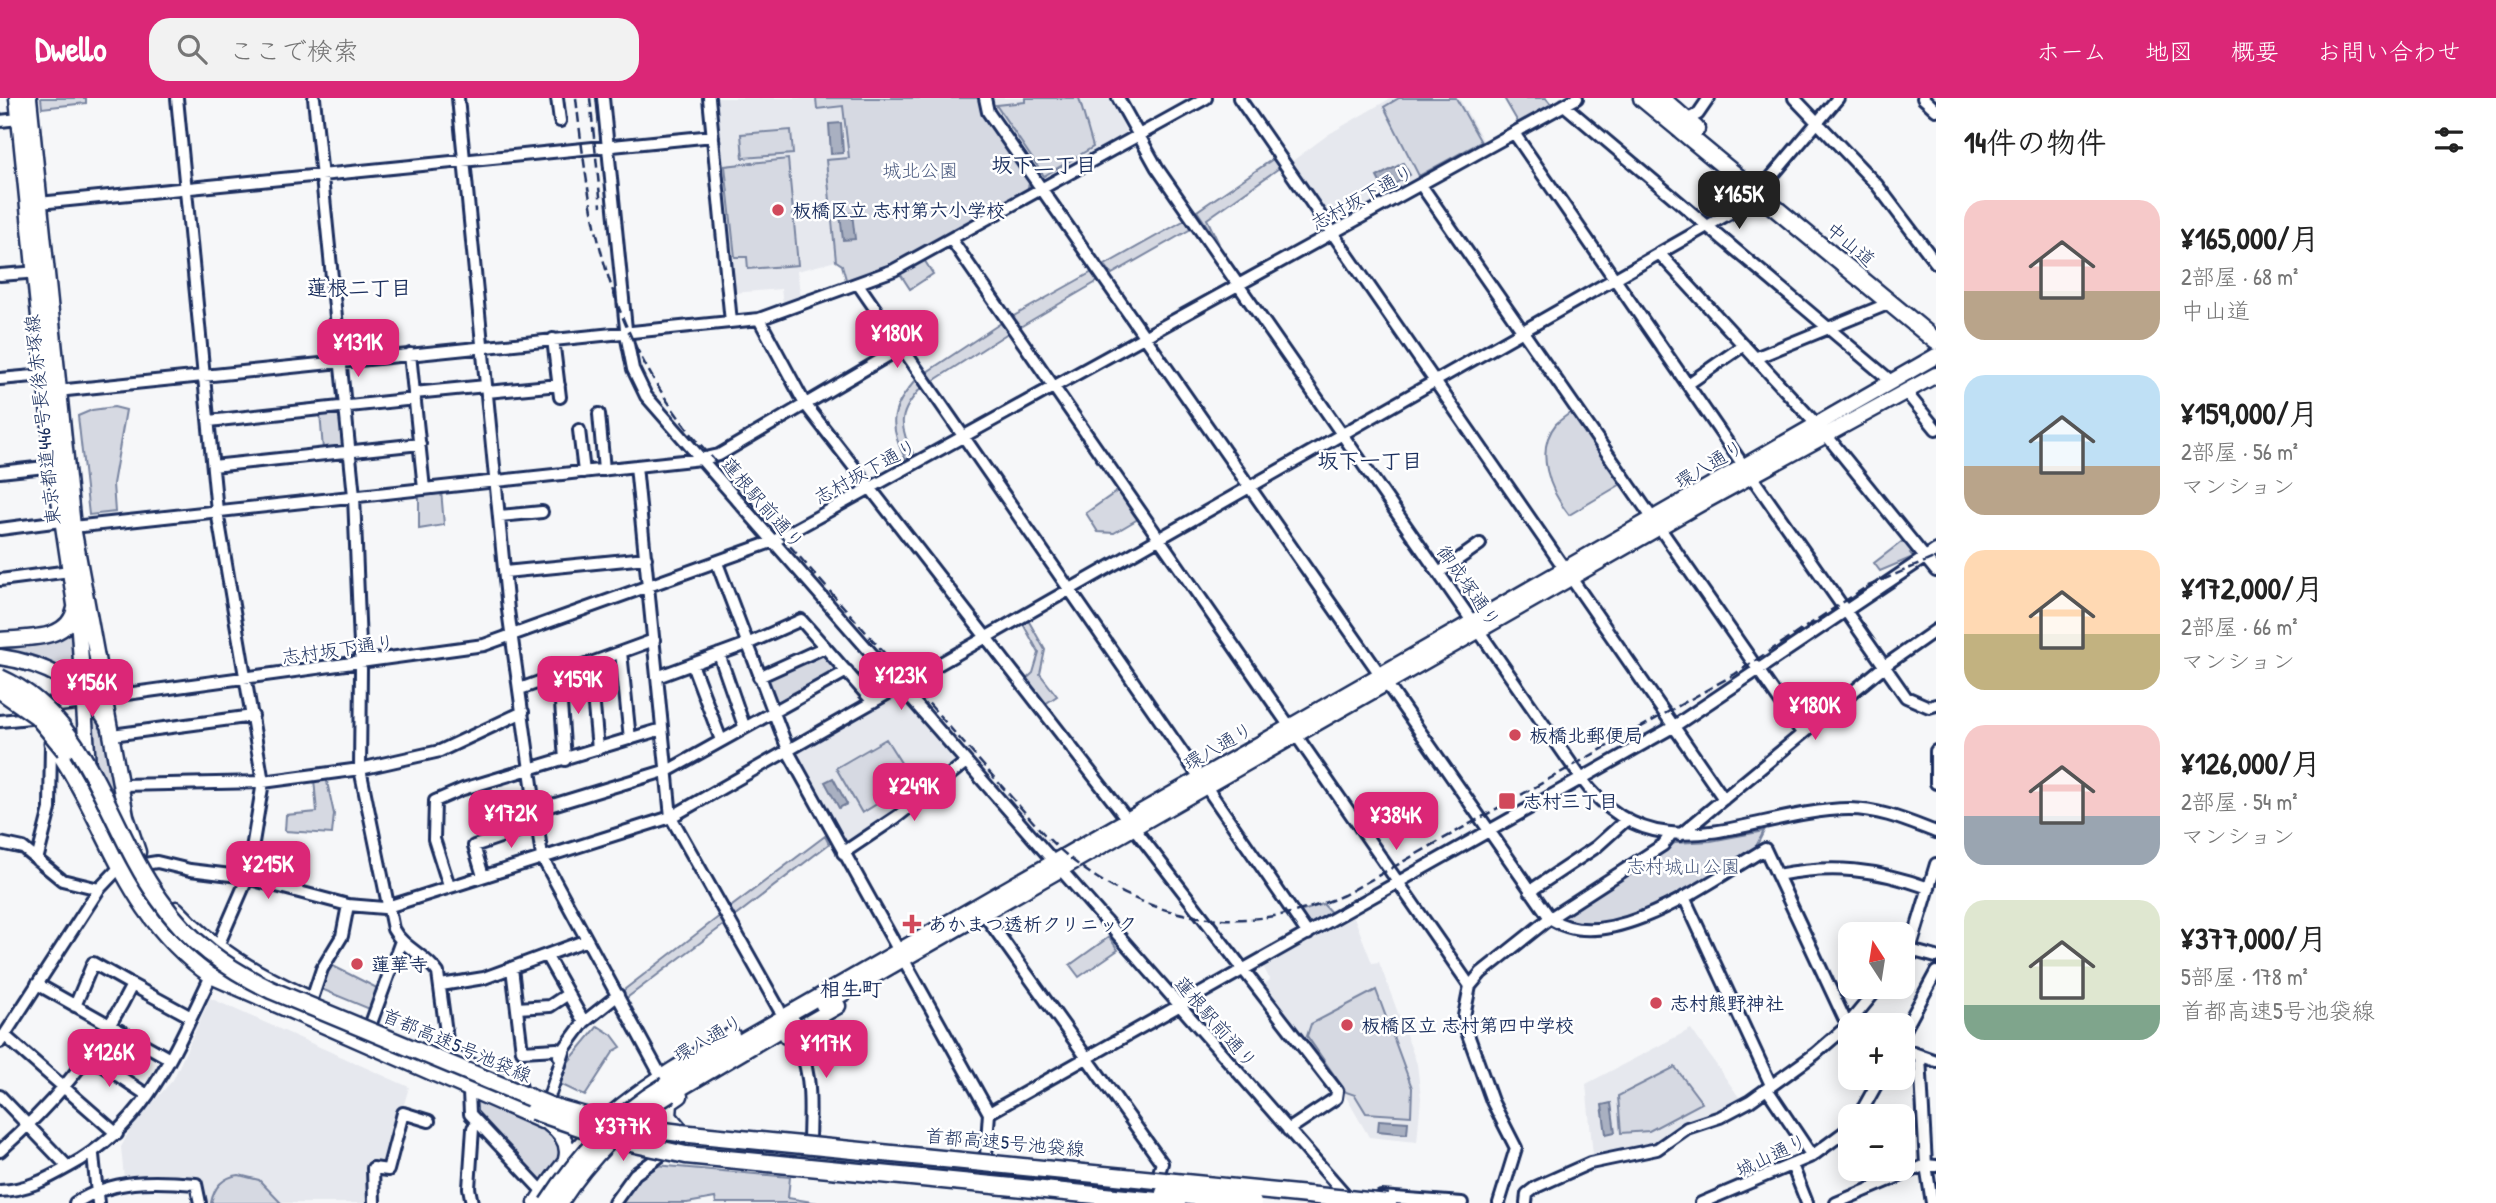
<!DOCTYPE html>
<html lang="ja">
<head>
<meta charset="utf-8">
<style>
	:root { --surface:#fff; --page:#f2f2f2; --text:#222; --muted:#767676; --accent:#db2777 }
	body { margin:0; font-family:"Patrick Hand","Klee One",sans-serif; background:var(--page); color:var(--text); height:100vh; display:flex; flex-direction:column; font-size:26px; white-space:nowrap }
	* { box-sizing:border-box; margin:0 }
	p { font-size:23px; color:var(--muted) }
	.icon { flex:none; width:38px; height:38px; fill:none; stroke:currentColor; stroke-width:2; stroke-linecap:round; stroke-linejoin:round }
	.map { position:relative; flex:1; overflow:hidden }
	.panel { display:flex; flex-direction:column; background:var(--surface); width:560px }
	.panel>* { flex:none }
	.needle { width:46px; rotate:348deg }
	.controls { position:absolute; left:1838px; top:824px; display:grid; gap:14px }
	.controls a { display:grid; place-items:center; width:77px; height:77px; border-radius:14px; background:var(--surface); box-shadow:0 4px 18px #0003; font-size:35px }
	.price { position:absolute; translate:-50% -60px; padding:0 16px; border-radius:14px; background:var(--accent); color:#fff; font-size:23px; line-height:46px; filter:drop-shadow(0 2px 4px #0008) }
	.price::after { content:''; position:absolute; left:50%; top:42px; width:21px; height:16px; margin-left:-10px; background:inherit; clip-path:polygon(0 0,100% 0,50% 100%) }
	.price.active { background:#222; color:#fff }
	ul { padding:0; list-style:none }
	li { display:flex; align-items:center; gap:21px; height:175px; padding:0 28px }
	li span { display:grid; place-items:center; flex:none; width:196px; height:140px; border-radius:21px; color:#555 }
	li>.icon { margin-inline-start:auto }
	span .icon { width:84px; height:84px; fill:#fffc; stroke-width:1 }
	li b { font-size:30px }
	h2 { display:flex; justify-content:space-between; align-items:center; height:84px; padding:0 28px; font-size:30px }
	header { display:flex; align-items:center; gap:42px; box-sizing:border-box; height:98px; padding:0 35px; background:var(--accent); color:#fff }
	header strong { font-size:33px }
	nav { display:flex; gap:38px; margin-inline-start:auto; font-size:24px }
	.search { width:490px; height:63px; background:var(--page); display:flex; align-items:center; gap:18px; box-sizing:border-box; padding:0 24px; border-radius:21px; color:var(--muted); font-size:26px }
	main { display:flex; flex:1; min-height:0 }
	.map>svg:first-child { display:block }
</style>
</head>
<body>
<header>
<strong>Dwello</strong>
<div class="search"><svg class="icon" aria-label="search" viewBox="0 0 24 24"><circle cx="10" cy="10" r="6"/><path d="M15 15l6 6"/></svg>ここで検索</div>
<nav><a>ホーム</a><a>地図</a><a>概要</a><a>お問い合わせ</a></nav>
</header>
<main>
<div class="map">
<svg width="1936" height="1105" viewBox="0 0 1936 1105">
	<rect width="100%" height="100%" fill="#f6f7f9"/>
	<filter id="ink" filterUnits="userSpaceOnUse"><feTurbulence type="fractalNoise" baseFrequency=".0143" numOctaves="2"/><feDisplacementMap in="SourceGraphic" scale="14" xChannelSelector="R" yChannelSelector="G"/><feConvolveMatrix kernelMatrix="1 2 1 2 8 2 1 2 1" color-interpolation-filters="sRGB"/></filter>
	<g filter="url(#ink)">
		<path fill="#e6e8ee" d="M712,0H816L817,11L843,8L849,60L826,63L836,163L797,173L801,200L783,206L781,191L733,195Z
			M993,0H1111L1127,36L1045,82L994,8Z
			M1391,0H1459L1484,44L1335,126L1332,125L1291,64L1329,36Z
			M894,597L902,602L957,666L857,743L843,747L794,654Z
			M1354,819L1372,865L1379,864L1417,966L1421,1000L1417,1044L1369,1039L1342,992L1261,888L1270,882L1263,868Z
			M210,900L409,989L387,1065L368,1067L369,1105H203L199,1082L124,1081L121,1049L133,1026L173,982Z
			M1691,931L1741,1002L1690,1023L1668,1040L1651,1048L1593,1057L1586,986Z"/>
		<path fill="#d6d9e2" stroke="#7884a0" stroke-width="2" d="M41,0H86V5L42,10Z
			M816,0H980L981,12L1030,82L1026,96L888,171L847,185L842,167L836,163L826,62L849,60L843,8L817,11Z
			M1025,0H1079L1093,49L1044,78L996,7L1025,4Z
			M1399,0H1456L1481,44L1419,78L1384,9Z
			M1504,0H1546L1552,7L1519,26Z
			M791,32L793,56L743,60L741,36Z
			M1276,59L1282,68L1207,121L1219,146L1197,113Z
			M788,61L798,167L748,171L747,159H735L725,68Z
			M1185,122L1191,131L1112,176L1105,167Z
			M923,160L933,176L910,191L899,174Z
			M1094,173L1100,182L1020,229L1012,219Z
			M1004,223L1011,233L933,283L927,274Z
			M917,281L922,289C899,314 897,327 914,357L906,362C887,327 891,309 917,281Z
			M114,309L126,312L113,386L115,414L89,417L78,318L92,312Z
			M338,312L341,316L344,348L323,352L320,314Z
			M1574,312L1623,385L1569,417C1550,393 1534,353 1556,326C1561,321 1569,316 1574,312Z
			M441,392L444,427L419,431V395Z
			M1119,392L1138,421L1114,435L1098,434L1086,415Z
			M1908,439L1917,450L1910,455L1913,459L1880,473L1874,465Z
			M1028,522L1045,552L1040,576L1057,598L1042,608L1023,584L1033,575L1039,555L1023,526Z
			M72,533L74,578L44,561L0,552V547L59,540Z
			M825,552L840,574L773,606L766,577Z
			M96,621L108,647L115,708L95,668L92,622Z
			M886,641L910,679L898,693L862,715L836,670Z
			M326,679L334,716L332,736L285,733L286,717L317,714L314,681Z
			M1764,733C1760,740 1756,751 1750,756C1741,764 1728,769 1718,775C1679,799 1602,847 1558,819L1675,745L1711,743Z
			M825,738L829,746L734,819L728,811Z
			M1323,806L1336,820L1308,836L1294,816Z
			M721,817L725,826L624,902L620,895Z
			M1109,839L1118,852L1079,879L1070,867Z
			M329,866L379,891L372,912L319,890Z
			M1376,892L1412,990L1411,1018L1366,1015L1355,997L1346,994L1307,938L1311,926Z
			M598,928L612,937L621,949L614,953L585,998L560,986L569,963Z
			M1675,969L1702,1005L1649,1033L1621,1035L1618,998Z
			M475,1002L549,1029L565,1055L541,1086L473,1016Z
			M656,1067L790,1079L788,1100L818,1105H716L715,1100L687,1105H619L638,1080Z
			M239,1077L259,1082L281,1105H211C214,1089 223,1079 239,1077Z"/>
		<path fill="#a9b0c1" stroke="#707c99" stroke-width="2" d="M841,25L843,55L831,56L829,26Z
			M1403,65L1410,77L1384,92L1377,79Z
			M852,115L855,141L843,142L840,116Z
			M833,680L847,706L839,710L825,684Z
			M1611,1005L1615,1034L1606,1036L1602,1007Z
			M1379,1022L1408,1024L1407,1036L1378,1033Z"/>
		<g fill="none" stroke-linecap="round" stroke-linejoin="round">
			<g stroke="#1b2f5e" stroke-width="16">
				<path id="minor" d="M177,0L217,413L263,684L247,781L217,850
					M314,0L354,398L361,572L360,671L393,831C403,850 426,857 438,875L449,957
					M458,0L508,512L542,759L661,978
					M557,0L560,23
					M603,0L627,241L633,271L646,298L1351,1103
					M709,0L731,224
					M985,0L988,14L1550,820C1607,861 1715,780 1765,751L1844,920L1851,928
					M1118,0L1157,70L1581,680C1656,783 1753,712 1849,711C1880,711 1907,723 1936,734
					M1239,0L1724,701
					M1794,0L1877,87L1936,165
					M1923,0L1936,12
					M1564,7L1891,283
					M1686,22L1698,16L1709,0
					M0,23L19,21
					M1514,35L1743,367
					M1421,87L1653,421
					M39,105L713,38
					M951,141L1290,629
					M1659,155L1827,338L1936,473
					M0,177L39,174
					M858,186L1308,836
					M759,221L805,306L1127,721
					M553,241L560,299
					M410,256L424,391
					M1755,260L1890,205
					M0,281L45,277
					M1688,286L1744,247
					M57,293L759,221L894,172L1206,0
					M1905,293L1936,331
					M487,294L559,287
					M414,295L486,288
					M599,316L604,372
					M209,323L415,301
					M579,332L584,374
					M213,368L420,346
					M636,368L671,719L779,911
					M0,374L54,368
					M1752,379L1906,599L1929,609L1936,607
					M500,418L542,414
					M73,429L701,361L719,357L901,250
					M1659,429L1802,635
					M0,431L61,423
					M717,465L790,657L989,1015
					M1443,472L1480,446
					M505,474L646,460
					M0,482L70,473
					M621,554L630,641
					M719,556L744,628
					M590,566L598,651
					M692,566L721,642
					M559,577L565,662
					M657,579L747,546L801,522L873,604
					M759,579L825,549
					M520,591L654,542
					M97,600L484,547L774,443L1577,0
					M0,623L30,620
					M112,637L253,618
					M1296,637L1470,888
					M1936,653V685
					M121,687L263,684L360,671L440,653L523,614
					M536,712L671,671L847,573
					M1134,730L1337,993L1336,1000L1288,1032
					M1680,737L1883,569L1936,532
					M0,745L23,750L62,782L99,791
					M843,755L898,718L966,664
					M37,762L50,711L51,645
					M1777,777C1833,766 1876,771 1929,790
					M483,778L474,748L538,726
					M449,788L434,741L435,703L463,691L662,631
					M1530,793L1596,749L1627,721
					M1684,799L1771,987
					M984,816L1162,1065L1150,1104
					M1910,852L1936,859
					M546,857L584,924
					M1902,861L1910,852L1936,766
					M512,870L522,953L557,951L564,954L548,1002
					M37,886L170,961
					M441,887L484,880L587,842
					M312,901L322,871L342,838L348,807
					M75,908L93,865L132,887
					M517,910L550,908L568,896
					M370,928L401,843
					M792,934C813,970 810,1002 809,1042
					M4,937L117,1036
					M1902,937L1936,874
					M0,944L99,791L119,770L157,764L190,772L239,778L348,807L384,810L671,719L1751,103L1838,0
					M1902,951L1936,963
					M89,958L147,997
					M559,958L584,924L618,897
					M1920,959L1926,1067L1932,1105
					M1767,991L1812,1058
					M469,994L470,1016L547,1098
					M0,998L68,1069
					M1859,1018L1880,980
					M0,1053C54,1005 100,952 132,887L191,919
					M93,1057L98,1105
					M986,1058L989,1015L1673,629L1936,452
					M1792,1067L1807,1105
					M0,1093C27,1092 47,1081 70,1068C147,1026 174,954 211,878
					M1381,1099L1462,1105
					M75,1105C113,1081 152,1082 196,1086L200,1105
					M374,1105L373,1070L388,1072L403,1015L429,1023
					M472,1105L469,1090L473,1030
					M614,1105L635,1076L663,1056
					M1499,1105L1516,1050L1492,1003L1466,931L1464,918L1470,888L1481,875L1550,820L1663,747L1671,736
					M1526,1105L1527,1096L1536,1089L1590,1065L1657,1051L1687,1030L1720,1019L1750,1003L1815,956L1845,930L1879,889
					M1701,1105L1812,1058L1850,1030
					M1836,1105L1926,1067L1936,1068"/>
			</g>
			<g stroke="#1b2f5e" stroke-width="19">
				<path id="major" d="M17,0L54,368L79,533L88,669
					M29,0L73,429L126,718L138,754
					M0,542C26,539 69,544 75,510
					M0,559C44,565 86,586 108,626
					M32,609L84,603
					M52,645C111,730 122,815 211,878L542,1023
					M176,811C214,852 256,876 306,899
					M823,907L1700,406L1936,277
					M786,938L838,908
					M435,952L519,988
					M665,987L1936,258
					M671,996L793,924
					M670,1005L669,1018L679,1030
					M549,1026C562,1035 570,1046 566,1061
					M639,1026L680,998
					M536,1105C589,1021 647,985 732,937"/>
			</g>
			<g stroke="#1b2f5e" stroke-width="21">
				<path id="highway" d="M1642,0L1936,243
					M1661,0L1696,31
					M1011,1081L1051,1085"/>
			</g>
			<use href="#minor" stroke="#fff" stroke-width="10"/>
			<use href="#major" stroke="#fff" stroke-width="14"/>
			<use href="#highway" stroke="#fff" stroke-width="16"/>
			<path stroke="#1b2f5e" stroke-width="2.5" stroke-dasharray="10 5" stroke-linecap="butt" d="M576,0C591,133 608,231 693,338L1043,735C1126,821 1235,845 1344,797L1735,576L1866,489L1936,459
				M590,0L601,108"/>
			<g stroke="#1b2f5e" stroke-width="19" stroke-linecap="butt">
				<path id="major-bridge" d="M547,1105C579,1056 615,1017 665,987
					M560,1105C590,1060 624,1024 671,996"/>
			</g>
			<g stroke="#1b2f5e" stroke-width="21" stroke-linecap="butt">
				<path id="highway-bridge" d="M0,580C89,619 107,730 160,802C189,844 226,870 271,892L550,1008L617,1027L680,1035L1388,1105
					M0,592L37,618L65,652
					M533,1013L617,1042L686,1057L1177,1105
					M1164,1095L1253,1105"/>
			</g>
			<use href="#major-bridge" stroke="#fff" stroke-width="14"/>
			<use href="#highway-bridge" stroke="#fff" stroke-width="16"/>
		</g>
	</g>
	<g fill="#d1495b" stroke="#fff" stroke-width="2.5">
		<circle cx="778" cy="112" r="7"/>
		<circle cx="1515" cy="637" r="7"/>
		<rect x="1498" y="694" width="18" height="18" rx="3.5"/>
		<path d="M908.5 815.5h7v7h7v7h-7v7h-7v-7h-7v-7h7z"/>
		<circle cx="357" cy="866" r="7"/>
		<circle cx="1656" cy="905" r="7"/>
		<circle cx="1347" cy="927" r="7"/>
	</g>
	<g text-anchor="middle" stroke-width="5" stroke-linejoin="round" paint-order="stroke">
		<g font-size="19" fill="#4a5a7f" stroke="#fff">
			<text x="920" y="79">城北公園</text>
			<text x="1683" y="775">志村城山公園</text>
		</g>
		<g font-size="19" fill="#1b2f5e" stroke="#fff">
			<text transform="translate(1362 99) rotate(-29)" y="7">志村坂下通り</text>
			<text transform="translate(1851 146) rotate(40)" y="7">中山道</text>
			<text transform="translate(42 322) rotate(-96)" y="7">東京都道446号長後赤塚線</text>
			<text transform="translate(1709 366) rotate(-31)" y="7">環八通り</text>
			<text transform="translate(865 373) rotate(-29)" y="7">志村坂下通り</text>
			<text transform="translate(763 405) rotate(49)" y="7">蓮根駅前通り</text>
			<text transform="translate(1469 488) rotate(55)" y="7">御成塚通り</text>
			<text transform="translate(338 551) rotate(-8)" y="7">志村坂下通り</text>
			<text transform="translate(1218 648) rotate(-30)" y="7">環八通り</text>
			<text transform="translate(1216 924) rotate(49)" y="7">蓮根駅前通り</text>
			<text transform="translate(708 940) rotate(-30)" y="7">環八通り</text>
			<text transform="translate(457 947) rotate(23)" y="7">首都高速5号池袋線</text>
			<text transform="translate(1005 1044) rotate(5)" y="7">首都高速5号池袋線</text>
			<text transform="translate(1771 1057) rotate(-25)" y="7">城山通り</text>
		</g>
		<g font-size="19" font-weight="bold" fill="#1b2f5e" stroke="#fff" text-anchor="start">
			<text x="792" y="119">板橋区立 志村第六小学校</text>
			<text x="1529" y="644">板橋北郵便局</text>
			<text x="1523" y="710">志村三丁目</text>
			<text x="928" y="833">あかまつ透析クリニック</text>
			<text x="371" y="873">蓮華寺</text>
			<text x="1670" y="912">志村熊野神社</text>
			<text x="1361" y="934">板橋区立 志村第四中学校</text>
		</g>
		<g font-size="21" font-weight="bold" fill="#1b2f5e" stroke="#fff">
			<text x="1044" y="74">坂下二丁目</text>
			<text x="359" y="197">蓮根二丁目</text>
			<text x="1370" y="370">坂下一丁目</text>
			<text x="851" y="898">相生町</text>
		</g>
	</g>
</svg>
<div class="controls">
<a><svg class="needle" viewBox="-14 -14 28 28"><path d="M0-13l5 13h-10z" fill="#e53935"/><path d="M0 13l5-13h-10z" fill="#767676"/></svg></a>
<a>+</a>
<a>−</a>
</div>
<b class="price active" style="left:1739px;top:133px">¥165K</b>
<b class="price" style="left:897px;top:272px">¥180K</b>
<b class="price" style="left:358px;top:281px">¥131K</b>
<b class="price" style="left:901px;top:614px">¥123K</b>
<b class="price" style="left:578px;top:618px">¥159K</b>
<b class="price" style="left:92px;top:621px">¥156K</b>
<b class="price" style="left:1815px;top:644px">¥180K</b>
<b class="price" style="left:914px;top:725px">¥249K</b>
<b class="price" style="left:511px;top:752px">¥172K</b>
<b class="price" style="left:1396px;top:754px">¥384K</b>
<b class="price" style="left:268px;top:803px">¥215K</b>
<b class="price" style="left:826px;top:982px">¥117K</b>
<b class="price" style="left:109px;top:991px">¥126K</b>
<b class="price" style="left:623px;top:1065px">¥377K</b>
</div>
<section class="panel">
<h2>14件の物件<svg class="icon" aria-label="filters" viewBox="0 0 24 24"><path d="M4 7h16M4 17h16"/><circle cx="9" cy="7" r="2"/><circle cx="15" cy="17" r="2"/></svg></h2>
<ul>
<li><span style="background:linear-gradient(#f6c9c9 65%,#b9a48a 0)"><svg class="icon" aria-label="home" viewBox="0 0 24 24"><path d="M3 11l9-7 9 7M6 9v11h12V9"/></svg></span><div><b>¥165,000/月</b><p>2部屋 · 68 m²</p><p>中山道</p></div></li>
<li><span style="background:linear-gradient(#bfe0f5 65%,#b9a48a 0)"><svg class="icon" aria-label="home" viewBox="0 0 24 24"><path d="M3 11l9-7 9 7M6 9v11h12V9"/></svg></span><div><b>¥159,000/月</b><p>2部屋 · 56 m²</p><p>マンション</p></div></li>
<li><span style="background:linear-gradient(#ffd9b3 60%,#c2b280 0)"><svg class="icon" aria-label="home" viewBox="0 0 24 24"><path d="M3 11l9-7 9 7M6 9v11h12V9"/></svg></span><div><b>¥172,000/月</b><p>2部屋 · 66 m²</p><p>マンション</p></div></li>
<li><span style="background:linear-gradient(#f6c9c9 65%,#9aa5b1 0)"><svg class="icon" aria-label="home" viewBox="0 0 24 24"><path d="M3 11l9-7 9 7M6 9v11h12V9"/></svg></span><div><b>¥126,000/月</b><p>2部屋 · 54 m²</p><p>マンション</p></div></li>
<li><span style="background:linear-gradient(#dfe7d0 75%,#7fa58c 0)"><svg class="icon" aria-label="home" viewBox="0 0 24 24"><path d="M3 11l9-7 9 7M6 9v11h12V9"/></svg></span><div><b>¥377,000/月</b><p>5部屋 · 178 m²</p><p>首都高速5号池袋線</p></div></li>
</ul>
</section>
</main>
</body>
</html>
